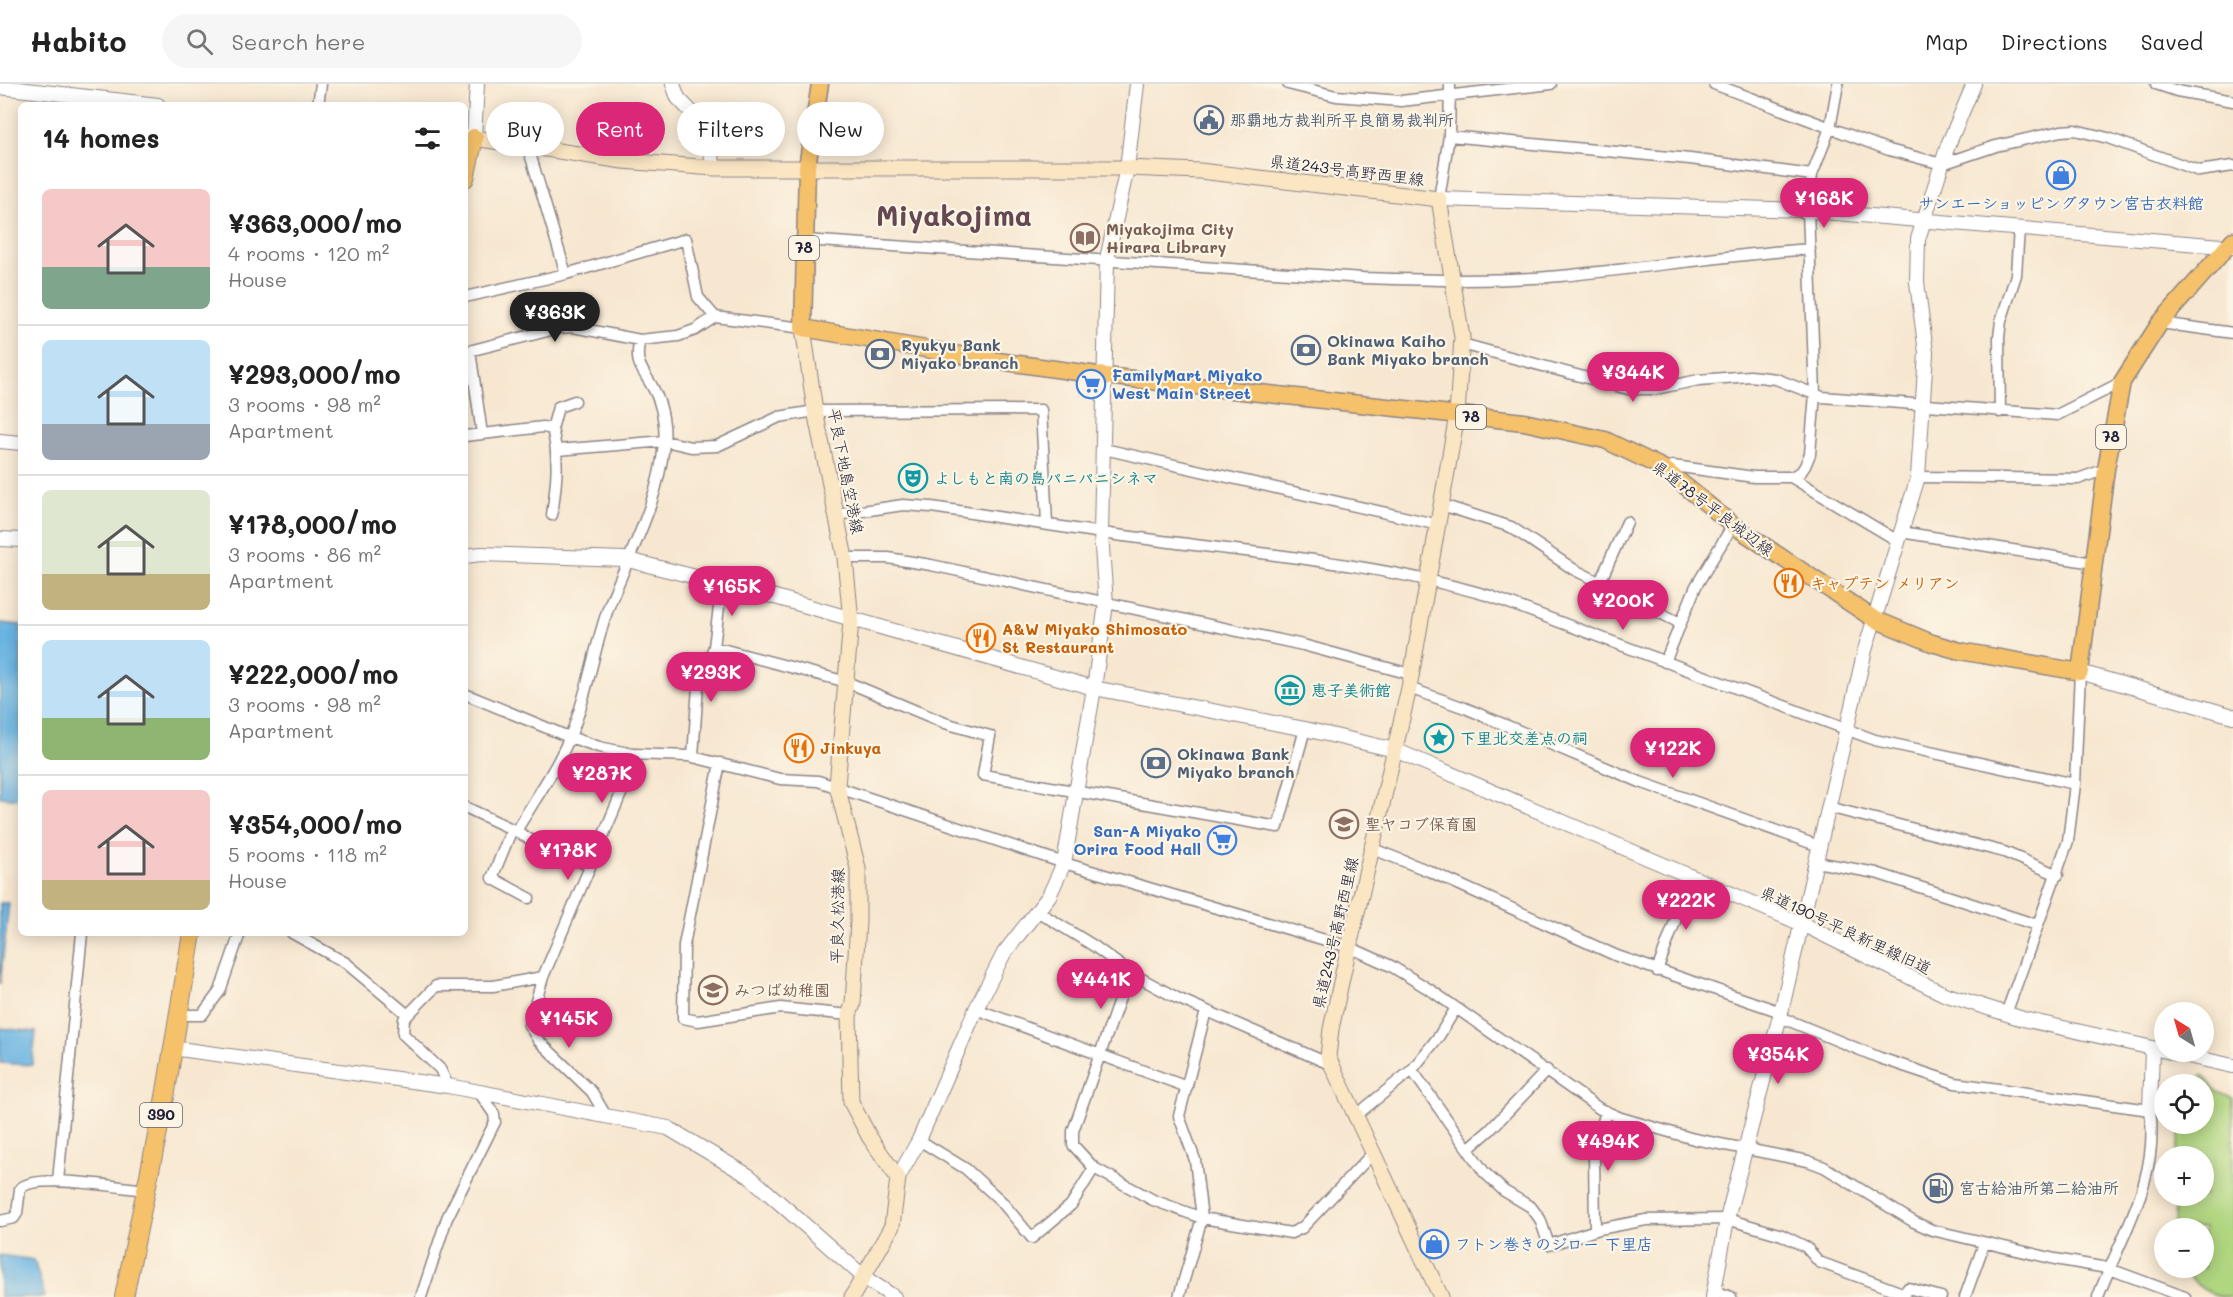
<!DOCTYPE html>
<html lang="en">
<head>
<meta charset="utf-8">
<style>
	:root { --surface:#fff; --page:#f6f6f6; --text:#222; --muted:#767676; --line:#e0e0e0; --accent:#db2777 }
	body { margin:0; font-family:Mali,"Klee One",sans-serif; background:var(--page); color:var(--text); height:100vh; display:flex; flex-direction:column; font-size:22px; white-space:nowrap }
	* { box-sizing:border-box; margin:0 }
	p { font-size:20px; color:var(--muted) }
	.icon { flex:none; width:33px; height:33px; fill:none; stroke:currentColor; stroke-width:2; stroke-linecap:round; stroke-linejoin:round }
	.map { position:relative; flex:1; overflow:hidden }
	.drawer { position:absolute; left:18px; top:18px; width:450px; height:834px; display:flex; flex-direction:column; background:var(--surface); border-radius:9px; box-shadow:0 3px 15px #0003 }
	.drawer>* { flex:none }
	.top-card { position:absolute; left:486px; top:18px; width:570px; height:54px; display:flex; gap:12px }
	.needle { width:39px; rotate:323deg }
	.controls { position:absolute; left:2154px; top:918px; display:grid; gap:12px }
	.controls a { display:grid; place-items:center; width:60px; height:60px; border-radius:50%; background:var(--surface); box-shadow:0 3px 15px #0003; font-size:30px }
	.price { position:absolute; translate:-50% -51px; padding:0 14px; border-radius:21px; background:var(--accent); color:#fff; font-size:20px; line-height:39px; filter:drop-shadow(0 2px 3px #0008) }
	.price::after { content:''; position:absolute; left:50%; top:36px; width:18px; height:14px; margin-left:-9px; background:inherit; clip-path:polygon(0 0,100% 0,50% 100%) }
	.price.current { background:#222; color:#fff }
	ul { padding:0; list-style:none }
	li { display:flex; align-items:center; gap:18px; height:150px; padding:0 24px }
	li+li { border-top:2px solid var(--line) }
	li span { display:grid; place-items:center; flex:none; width:168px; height:120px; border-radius:9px; color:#555 }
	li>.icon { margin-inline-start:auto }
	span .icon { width:72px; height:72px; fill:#fffc; stroke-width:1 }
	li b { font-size:26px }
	h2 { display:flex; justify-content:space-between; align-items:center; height:72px; padding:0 24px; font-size:26px }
	.tag { padding:0 21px; border-radius:27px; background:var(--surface); box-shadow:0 3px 15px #0003; font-size:21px; line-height:54px }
	.tag.current { background:var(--accent); color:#fff }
	header { display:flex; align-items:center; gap:36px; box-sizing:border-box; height:84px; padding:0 30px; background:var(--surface); border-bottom:2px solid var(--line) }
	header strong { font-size:28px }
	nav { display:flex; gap:33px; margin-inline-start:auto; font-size:21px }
	.search { width:420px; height:54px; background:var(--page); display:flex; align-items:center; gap:15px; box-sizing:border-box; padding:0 21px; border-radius:33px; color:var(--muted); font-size:22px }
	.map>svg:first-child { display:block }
</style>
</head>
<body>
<header>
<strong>Habito</strong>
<div class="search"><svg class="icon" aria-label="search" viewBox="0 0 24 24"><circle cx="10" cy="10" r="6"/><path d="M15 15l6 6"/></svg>Search here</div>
<nav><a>Map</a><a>Directions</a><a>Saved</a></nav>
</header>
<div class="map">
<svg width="2233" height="1213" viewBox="0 0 2233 1213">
	<rect width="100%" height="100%" fill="#fcf5e5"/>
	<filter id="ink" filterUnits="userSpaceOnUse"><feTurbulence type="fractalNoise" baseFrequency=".0167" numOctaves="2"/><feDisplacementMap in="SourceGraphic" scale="12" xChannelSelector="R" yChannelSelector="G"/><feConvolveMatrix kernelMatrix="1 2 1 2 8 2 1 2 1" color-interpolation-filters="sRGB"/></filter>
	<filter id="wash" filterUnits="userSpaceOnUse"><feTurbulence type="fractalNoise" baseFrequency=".008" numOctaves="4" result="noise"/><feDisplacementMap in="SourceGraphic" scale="24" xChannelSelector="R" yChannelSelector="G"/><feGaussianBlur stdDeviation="1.35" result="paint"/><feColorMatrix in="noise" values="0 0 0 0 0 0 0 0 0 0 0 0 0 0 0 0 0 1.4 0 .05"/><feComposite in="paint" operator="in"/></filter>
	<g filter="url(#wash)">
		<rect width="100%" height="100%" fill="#f7e7d0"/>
		<path fill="#b0d680" stroke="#697c5e" stroke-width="1.5" d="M2203,991L2217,1008L2233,1014V1213C2211,1213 2194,1202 2183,1184H2204V1144H2174L2175,1112H2204V1072H2177L2180,1040H2204V1000H2191Z"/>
		<path fill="#69b4e2" stroke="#466b8e" stroke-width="1.5" d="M0,539L21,541V715L0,713Z
			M0,819H9L0,900Z
			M0,944L36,948L32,981L0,979Z
			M0,1171L34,1176L45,1213H0Z"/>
	</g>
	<g filter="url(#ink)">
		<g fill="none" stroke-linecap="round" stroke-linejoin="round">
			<g stroke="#8c8486" stroke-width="13">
				<path id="minor" d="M1288,0L1336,12L1401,17L1551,0
					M1714,0L1889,66L1942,80L1996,62L2061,47L2075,46L2108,54L2199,87L2233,82
					M2156,0L2177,7L2233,17
					M318,21L321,0
					M1449,52L1690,75L1812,91
					M528,63L566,190
					M1439,115L1449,52L1450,0
					M805,156L1363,194C1429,196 1495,198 1560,192C1644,184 1726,171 1810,165
					M465,213L566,190L686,155L698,213L715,233
					M2160,239L2233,249
					M1462,260L1628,305H1655L1699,296L1750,292L1776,295L1822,313L2057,331L2122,298
					M470,267L482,350
					M465,268L559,244L573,243L640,256L678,252L695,246L715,233L803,244
					M2000,328L1999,253L2001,237L2016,191L2019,144
					M552,345L558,323L575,317
					M465,352L543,343L552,345C560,374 556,402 552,431
					M1104,365L1439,441
					M557,366L665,357L691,363L717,362L779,333L815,327L1041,326L1047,439
					M1663,384L1673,382L1754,393H1791L1801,388L1805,382L1810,370L1815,310L1808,127L1812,91L1830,44L1838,0
					M1791,393L1898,457
					M1918,393L2078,395L2106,385
					M1442,421L1511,443L1573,485L1680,539
					M836,431L903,421L931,423C988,431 1045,441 1103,449C1232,468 1363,475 1490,512L1875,656L2075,700
					M1901,448L2093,479
					M845,474H888L931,481L1303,561L1410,590
					M1600,498L1627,438
					M714,563L847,598L945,639L990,652L983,691L1278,743L1305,645
					M1665,578L1696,502L1733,441
					M1409,604L1465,624L1640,698L1819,762
					M465,610L564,651L599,663L633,670L689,672L780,695L818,697L1064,779L1349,863L1391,882L1432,907L1600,1025L1621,1034L1694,1055L1808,1077L1824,1083L1914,1138L1932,1146L2055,1175L2107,1184L2185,1213
					M693,672L698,602L714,563L722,499
					M720,679L684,861L683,934L698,937L781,924L849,931
					M465,723L516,747
					M1828,723L2004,768L2058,791
					M512,745L492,794L529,814
					M1373,765L1429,787L1617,872L1781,928
					M1816,778L1876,789L2037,841
					M590,782L536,759L516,747C538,710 565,673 578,631C590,595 596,558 609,522C630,468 659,418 664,359C666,343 662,321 654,306C644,286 633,281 640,256
					M1037,827L1094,862L1129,888L1177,914L1332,981
					M292,849L346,879L408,931
					M1657,887L1685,810L1694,796
					M1129,888L1073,1047V1061L1094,1084L1153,1116L1202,1134L1291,1149L1302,1144L1372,1070
					M543,893L529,941L538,956L592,1008L606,1032
					M976,925L1187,1003
					M2006,930L2068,757L2075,700L2080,588
					M178,931H202L220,907L240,849
					M1780,933L1880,974L1955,999L2150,1026C2160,1095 2121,1151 2098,1213
					M1412,986L1484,1088L1504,1107L1531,1123L1540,1135L1549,1161L1599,1145L1646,1136L1727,1135L1782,1151L1806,1163L1819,1178L1905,1210
					M448,1002L440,985L403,950L404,935L436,902H493L543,893L638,670
					M1354,1033L1412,986L1439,952L1456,924
					M919,1056L966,1085L1001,1117L1032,1154L1071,1121L1094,1084
					M1468,1065L1490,1046L1547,986
					M58,1097L82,849
					M0,1137L14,1134L17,1129L20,1105C34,1088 123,1104 146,1106
					M1595,1146L1594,1070L1606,1027
					M1714,1207L1731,1213
					M421,1213L447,1134L495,1038L494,1030L479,1008
					M1179,1213L1202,1134L1195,1076L1179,1032L1206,927
					M1903,1213L1908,1204L1941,1213
					M1965,1213L1984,1160"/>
			</g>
			<g stroke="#8c8486" stroke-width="16">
				<path id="tertiary" d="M673,0L678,14L706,43L714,84
					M0,3L158,21
					M465,52L474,54L477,0
					M1439,115L1801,126L2233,163
					M0,357L21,359
					M0,455L21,456
					M465,472L481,470L624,475L768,511L1094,604L1305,645L1395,666L1802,840L1944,910L2023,935L2233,982
					M2080,588L2233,632
					M172,964L448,1002L668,1044L749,1092L865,1194L894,1213
					M2150,1026L2152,965
					M898,1094L919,1056L976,925L1004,869L1049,812L1064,779L1094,604L1106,520L1101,449L1107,175L1127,84L1137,0
					M1713,1213L1727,1135L1781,928L1865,566L1918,393L1926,269L1917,198L1918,155L1948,61L1974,0"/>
			</g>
			<g stroke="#8c8486" stroke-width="17">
				<path id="secondary" d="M474,54L623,77L714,84H1127L1200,87L1439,115L1462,253L1457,331L1409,604L1343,889L1331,945L1328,973L1441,1213
					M803,244L815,327L845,474L851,537L837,702L858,784V837L853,920L849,931L851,1018L870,1054L898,1094L892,1142L852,1213"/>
			</g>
			<g stroke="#8c8486" stroke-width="19">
				<path id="primary" d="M820,0L807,83L803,244L984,275L1105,292L1524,338L1605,356L1663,384L1733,441L1874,535L1932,559L1960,567L2080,588L2106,385L2122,298L2160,239L2233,156"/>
			</g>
			<g stroke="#8c8486" stroke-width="20">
				<path id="trunk" d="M465,94L474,54
					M124,1213L165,1013L192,849"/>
			</g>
			<use href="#minor" stroke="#fff" stroke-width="10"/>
			<use href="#tertiary" stroke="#fff" stroke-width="14"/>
			<use href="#secondary" stroke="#fbe6c4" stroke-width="15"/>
			<use href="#primary" stroke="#f5c16b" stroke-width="16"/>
			<use href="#trunk" stroke="#f5c16b" stroke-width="18"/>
		</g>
	</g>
	<defs>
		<g id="civic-ring" transform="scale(1.5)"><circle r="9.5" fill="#fcf5e5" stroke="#5c6f8a" stroke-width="1.5"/><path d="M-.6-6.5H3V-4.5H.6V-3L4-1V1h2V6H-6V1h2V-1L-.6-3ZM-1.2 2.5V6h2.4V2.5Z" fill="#5c6f8a"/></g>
		<g id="shop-ring" transform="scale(1.5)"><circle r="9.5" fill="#fcf5e5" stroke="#3f7fe0" stroke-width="1.5"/><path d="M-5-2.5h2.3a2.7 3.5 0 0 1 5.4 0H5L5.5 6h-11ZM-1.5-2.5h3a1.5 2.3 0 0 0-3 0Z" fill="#3f7fe0"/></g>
		<g id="library-ring" transform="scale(1.5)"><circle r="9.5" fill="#fcf5e5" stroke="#8d6e63" stroke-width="1.5"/><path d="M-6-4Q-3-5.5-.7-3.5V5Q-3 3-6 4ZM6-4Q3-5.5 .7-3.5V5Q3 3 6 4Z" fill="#8d6e63"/></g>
		<g id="bank-ring" transform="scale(1.5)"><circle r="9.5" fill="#fcf5e5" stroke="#5c6f8a" stroke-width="1.5"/><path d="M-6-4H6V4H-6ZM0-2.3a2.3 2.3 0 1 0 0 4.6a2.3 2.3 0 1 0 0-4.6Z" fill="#5c6f8a"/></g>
		<g id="supermarket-ring" transform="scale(1.5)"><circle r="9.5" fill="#fcf5e5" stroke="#3f7fe0" stroke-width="1.5"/><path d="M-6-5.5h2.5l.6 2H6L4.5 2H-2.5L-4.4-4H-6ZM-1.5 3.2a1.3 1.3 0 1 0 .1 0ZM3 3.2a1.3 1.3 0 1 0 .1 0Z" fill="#3f7fe0"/></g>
		<g id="theatre-ring" transform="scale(1.5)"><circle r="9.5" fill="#fcf5e5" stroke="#0f9aa8" stroke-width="1.5"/><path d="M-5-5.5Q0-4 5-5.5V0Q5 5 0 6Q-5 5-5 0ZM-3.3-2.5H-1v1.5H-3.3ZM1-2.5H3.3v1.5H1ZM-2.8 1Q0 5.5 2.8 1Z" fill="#0f9aa8"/></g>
		<g id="restaurant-ring" transform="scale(1.5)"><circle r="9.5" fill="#fcf5e5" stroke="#e8710a" stroke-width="1.5"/><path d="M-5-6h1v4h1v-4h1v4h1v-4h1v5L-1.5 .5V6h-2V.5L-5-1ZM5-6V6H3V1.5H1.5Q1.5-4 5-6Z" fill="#e8710a"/></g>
		<g id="museum-ring" transform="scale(1.5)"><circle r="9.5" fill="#fcf5e5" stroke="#0f9aa8" stroke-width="1.5"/><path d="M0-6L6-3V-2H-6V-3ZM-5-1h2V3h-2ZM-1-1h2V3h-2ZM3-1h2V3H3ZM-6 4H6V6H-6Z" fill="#0f9aa8"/></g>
		<g id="sight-ring" transform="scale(1.5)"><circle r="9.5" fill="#fcf5e5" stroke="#0f9aa8" stroke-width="1.5"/><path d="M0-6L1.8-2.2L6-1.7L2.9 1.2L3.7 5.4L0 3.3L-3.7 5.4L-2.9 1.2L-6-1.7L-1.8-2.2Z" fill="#0f9aa8"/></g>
		<g id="school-ring" transform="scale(1.5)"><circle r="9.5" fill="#fcf5e5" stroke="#8d6e63" stroke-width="1.5"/><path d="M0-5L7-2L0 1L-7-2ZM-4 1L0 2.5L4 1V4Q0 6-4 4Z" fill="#8d6e63"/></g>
		<g id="fuel-ring" transform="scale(1.5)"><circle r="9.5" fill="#fcf5e5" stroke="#5c6f8a" stroke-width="1.5"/><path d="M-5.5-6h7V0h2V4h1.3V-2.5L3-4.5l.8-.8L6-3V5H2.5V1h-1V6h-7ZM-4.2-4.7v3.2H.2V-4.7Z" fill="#5c6f8a"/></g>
	</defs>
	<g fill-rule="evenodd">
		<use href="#civic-ring" x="1209" y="36"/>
		<use href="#shop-ring" x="2061" y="91"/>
		<use href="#library-ring" x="1085" y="154"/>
		<use href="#bank-ring" x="1306" y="266"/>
		<use href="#bank-ring" x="880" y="270"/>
		<use href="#supermarket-ring" x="1091" y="300"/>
		<use href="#theatre-ring" x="913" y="394"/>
		<use href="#restaurant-ring" x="1789" y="499"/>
		<use href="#restaurant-ring" x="981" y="554"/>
		<use href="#museum-ring" x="1290" y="606"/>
		<use href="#sight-ring" x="1439" y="654"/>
		<use href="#restaurant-ring" x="799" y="664"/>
		<use href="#bank-ring" x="1156" y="679"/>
		<use href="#school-ring" x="1344" y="740"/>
		<use href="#supermarket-ring" x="1222" y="756"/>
		<use href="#school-ring" x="713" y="906"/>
		<use href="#fuel-ring" x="1938" y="1104"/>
		<use href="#shop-ring" x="1434" y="1160"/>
	</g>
	<g text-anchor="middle" stroke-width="4.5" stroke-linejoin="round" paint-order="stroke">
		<g fill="#fcf5e5" stroke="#63616e" stroke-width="1.5">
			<rect x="789" y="152" width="30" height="24" rx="4.5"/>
			<rect x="1456" y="321" width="30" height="24" rx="4.5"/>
			<rect x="2096" y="341" width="30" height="24" rx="4.5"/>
			<rect x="140" y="1019" width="42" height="24" rx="4.5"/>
		</g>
		<g font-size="15" font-weight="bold" fill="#22223b">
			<text x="804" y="169">78</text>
			<text x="1471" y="338">78</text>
			<text x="2111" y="358">78</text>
			<text x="161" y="1036">390</text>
		</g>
		<g font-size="16" font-weight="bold" fill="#4e5e75" stroke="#fcf5e5" text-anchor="start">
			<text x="1230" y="42">那覇地方裁判所平良簡易裁判所</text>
			<text x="1327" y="263">Okinawa Kaiho<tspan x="1327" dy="18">Bank Miyako branch</tspan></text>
			<text x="901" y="267">Ryukyu Bank<tspan x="901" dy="18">Miyako branch</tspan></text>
			<text x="1177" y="676">Okinawa Bank<tspan x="1177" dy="18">Miyako branch</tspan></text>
			<text x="1959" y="1110">宮古給油所第二給油所</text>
		</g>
		<g font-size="16" fill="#22223b" stroke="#fcf5e5">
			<text transform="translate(1347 86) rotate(7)" y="6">県道243号高野西里線</text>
			<text transform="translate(846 387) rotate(79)" y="6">平良下地島空港線</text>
			<text transform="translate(1713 424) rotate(37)" y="6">県道78号平良城辺線</text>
			<text transform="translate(837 832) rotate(-89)" y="6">平良久松港線</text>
			<text transform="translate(1846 846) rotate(25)" y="6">県道190号平良新里線旧道</text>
			<text transform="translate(1335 849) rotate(-77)" y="6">県道243号高野西里線</text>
		</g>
		<g font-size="16" font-weight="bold" fill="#366cbe" stroke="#fcf5e5" text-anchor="start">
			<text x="2061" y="125" text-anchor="middle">サンエーショッピングタウン宮古衣料館</text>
			<text x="1112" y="297">FamilyMart Miyako<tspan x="1112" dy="18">West Main Street</tspan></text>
			<text x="1201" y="753" text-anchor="end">San-A Miyako<tspan x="1201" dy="18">Orira Food Hall</tspan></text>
			<text x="1455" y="1166">フトン巻きのジロー 下里店</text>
		</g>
		<g font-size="16" font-weight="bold" fill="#785e54" stroke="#fcf5e5" text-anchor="start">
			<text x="1106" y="151">Miyakojima City<tspan x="1106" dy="18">Hirara Library</tspan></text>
			<text x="1365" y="746">聖ヤコブ保育園</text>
			<text x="734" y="912">みつば幼稚園</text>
		</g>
		<g font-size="16" font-weight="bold" fill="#0d838f" stroke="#fcf5e5" text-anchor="start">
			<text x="934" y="400">よしもと南の島パニパニシネマ</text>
			<text x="1311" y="612">恵子美術館</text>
			<text x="1460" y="660">下里北交差点の祠</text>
		</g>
		<g font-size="16" font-weight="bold" fill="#c56008" stroke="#fcf5e5" text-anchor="start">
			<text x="1810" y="505">キャプテン メリアン</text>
			<text x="1002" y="551">A&amp;W Miyako Shimosato<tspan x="1002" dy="18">St Restaurant</tspan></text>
			<text x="820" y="670">Jinkuya</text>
		</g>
		<g font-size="28" font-weight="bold" fill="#654852" stroke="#fcf5e5">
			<text x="954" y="142">Miyakojima</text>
		</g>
	</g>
</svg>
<div class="controls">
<a><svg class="needle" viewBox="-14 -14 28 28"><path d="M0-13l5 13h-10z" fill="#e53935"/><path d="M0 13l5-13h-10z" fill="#767676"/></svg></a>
<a><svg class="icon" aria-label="locate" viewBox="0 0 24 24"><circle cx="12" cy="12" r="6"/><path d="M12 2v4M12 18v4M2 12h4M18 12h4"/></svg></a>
<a>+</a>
<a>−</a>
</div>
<b class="price" style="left:1824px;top:145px">¥168K</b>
<b class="price current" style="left:555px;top:259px">¥363K</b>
<b class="price" style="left:1633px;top:319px">¥344K</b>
<b class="price" style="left:732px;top:533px">¥165K</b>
<b class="price" style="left:1623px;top:547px">¥200K</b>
<b class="price" style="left:711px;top:619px">¥293K</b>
<b class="price" style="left:1673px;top:695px">¥122K</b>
<b class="price" style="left:602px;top:720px">¥287K</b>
<b class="price" style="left:568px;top:797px">¥178K</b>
<b class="price" style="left:1686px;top:847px">¥222K</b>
<b class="price" style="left:1101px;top:926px">¥441K</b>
<b class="price" style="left:569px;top:965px">¥145K</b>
<b class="price" style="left:1778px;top:1001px">¥354K</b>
<b class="price" style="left:1608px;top:1088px">¥494K</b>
<div class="top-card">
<a class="tag">Buy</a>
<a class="tag current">Rent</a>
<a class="tag">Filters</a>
<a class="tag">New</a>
</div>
<section class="drawer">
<h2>14 homes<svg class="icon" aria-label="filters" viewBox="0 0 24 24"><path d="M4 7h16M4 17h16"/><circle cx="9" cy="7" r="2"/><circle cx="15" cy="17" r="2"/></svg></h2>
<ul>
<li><span style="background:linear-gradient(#f6c9c9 65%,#7fa58c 0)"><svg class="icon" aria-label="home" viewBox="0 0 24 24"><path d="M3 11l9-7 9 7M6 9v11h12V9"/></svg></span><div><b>¥363,000/mo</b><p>4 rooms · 120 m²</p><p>House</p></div></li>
<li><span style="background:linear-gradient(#bfe0f5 70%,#9aa5b1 0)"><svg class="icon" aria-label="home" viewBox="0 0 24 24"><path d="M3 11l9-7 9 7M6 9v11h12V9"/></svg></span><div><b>¥293,000/mo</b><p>3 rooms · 98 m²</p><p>Apartment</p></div></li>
<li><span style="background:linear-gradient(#dfe7d0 70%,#c2b280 0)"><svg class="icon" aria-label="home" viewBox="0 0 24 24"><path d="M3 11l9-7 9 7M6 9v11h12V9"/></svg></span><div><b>¥178,000/mo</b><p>3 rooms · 86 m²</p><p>Apartment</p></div></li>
<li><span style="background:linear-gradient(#bfe0f5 65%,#8fb573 0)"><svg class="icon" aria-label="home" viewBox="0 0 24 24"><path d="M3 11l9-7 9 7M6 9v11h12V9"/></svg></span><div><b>¥222,000/mo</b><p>3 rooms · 98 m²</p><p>Apartment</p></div></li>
<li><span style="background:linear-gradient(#f6c9c9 75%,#c2b280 0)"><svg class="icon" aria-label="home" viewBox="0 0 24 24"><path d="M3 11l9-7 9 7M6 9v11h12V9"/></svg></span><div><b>¥354,000/mo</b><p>5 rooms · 118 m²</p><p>House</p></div></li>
</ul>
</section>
</div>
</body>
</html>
